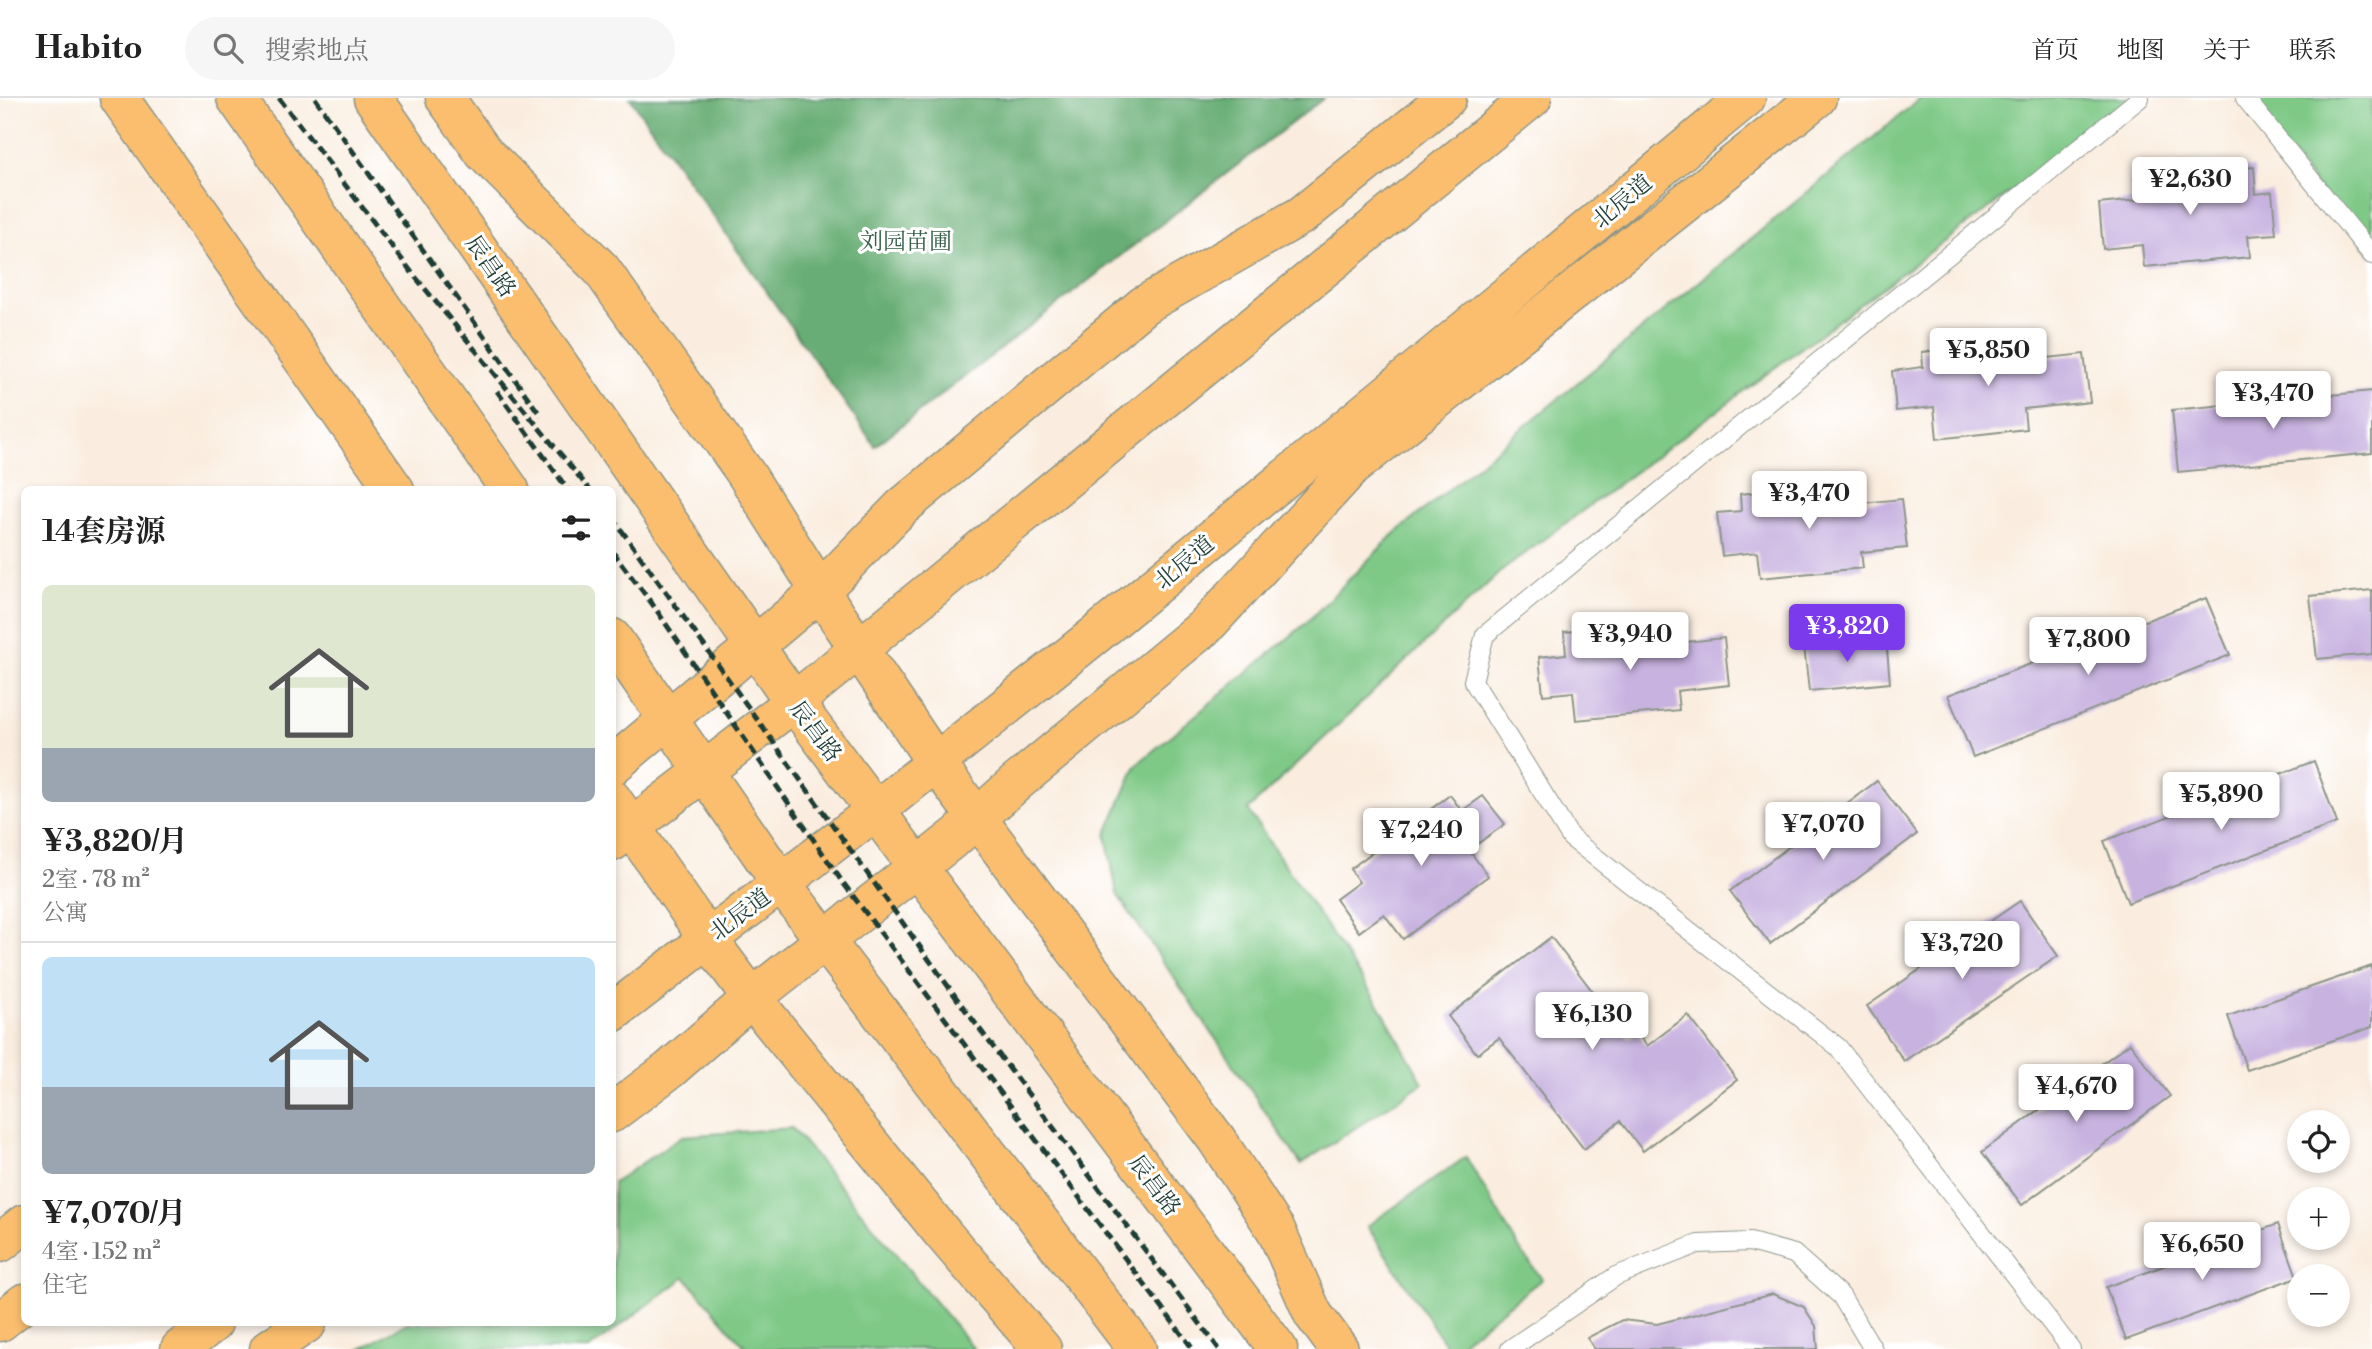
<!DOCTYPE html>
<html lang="zh">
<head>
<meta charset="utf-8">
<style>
	:root { --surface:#fff; --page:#f6f6f6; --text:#222; --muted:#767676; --line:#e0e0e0; --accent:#7c3aed }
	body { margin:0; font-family:"Libre Bodoni","Noto Serif SC",serif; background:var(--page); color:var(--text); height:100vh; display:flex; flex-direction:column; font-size:26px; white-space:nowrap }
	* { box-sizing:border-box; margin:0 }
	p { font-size:23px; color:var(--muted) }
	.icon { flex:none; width:38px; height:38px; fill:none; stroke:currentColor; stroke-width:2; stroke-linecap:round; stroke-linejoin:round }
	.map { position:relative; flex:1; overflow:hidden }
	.drawer { position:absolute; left:21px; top:388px; width:595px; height:840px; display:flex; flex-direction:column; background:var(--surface); border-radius:10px; box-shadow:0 4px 10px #0003 }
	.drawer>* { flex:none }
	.tools { position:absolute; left:2287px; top:1012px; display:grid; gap:14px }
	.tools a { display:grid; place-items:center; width:63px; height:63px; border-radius:50%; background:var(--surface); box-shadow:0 4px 10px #0003; font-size:35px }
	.price { position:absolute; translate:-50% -60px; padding:0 16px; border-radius:7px; background:#fff; color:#222; font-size:23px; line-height:46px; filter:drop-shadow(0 2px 4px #0008) }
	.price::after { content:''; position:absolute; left:50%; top:42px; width:21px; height:16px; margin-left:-10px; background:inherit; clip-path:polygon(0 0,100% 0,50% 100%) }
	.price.active { background:var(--accent); color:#fff }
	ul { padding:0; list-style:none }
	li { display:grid; align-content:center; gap:14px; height:371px; padding:0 21px }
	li+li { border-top:2px solid var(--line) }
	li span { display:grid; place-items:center; height:217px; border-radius:10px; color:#555 }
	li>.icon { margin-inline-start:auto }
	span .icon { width:126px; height:126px; fill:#fffc; stroke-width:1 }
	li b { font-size:30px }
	h2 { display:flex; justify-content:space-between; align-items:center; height:84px; padding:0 21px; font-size:30px }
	header { display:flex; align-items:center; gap:42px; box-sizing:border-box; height:98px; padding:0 35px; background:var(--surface); border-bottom:2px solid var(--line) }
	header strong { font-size:33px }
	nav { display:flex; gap:38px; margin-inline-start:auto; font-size:24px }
	.search { width:490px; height:63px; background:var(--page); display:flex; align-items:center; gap:18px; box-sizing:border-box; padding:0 24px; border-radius:38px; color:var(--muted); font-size:26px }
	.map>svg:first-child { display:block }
</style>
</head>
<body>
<header>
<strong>Habito</strong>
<div class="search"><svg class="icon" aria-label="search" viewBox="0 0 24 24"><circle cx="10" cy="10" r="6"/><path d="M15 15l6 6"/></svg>搜索地点</div>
<nav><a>首页</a><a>地图</a><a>关于</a><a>联系</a></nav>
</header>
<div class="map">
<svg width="2372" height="1251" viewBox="0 0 2372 1251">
	<rect width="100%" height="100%" fill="#fff"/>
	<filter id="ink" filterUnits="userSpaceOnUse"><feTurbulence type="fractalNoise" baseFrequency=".0143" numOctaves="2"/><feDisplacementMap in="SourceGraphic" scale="14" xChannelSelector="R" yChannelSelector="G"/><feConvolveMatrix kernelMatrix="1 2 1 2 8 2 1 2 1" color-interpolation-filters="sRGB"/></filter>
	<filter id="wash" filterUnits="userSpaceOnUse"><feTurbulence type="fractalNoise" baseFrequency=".00686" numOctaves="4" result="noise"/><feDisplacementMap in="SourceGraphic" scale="28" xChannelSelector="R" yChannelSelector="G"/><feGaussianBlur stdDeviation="1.57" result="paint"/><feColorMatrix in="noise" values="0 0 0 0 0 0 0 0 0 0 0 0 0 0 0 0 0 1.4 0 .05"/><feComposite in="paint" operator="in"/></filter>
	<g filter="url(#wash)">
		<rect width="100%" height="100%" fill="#faeddf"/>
		<path fill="#7fc987" stroke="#4f835e" stroke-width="2" d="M1921,0H2137L1499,475L1248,712L1378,905L1423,985L1301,1066L1117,796L1106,737L1136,667L1305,526L1390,440Z
			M2245,0H2369L2372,4V157Z
			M792,1030L974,1251H747L685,1179L589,1251H361L407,1225H612L613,1085L682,1038Z
			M1466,1059L1520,1152L1542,1181L1453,1251H1448L1367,1128Z"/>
		<path fill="#67ad74" stroke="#437554" stroke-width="2" d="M630,0H1324L875,348Z"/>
		<g id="blocks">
			<path fill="#c8b2e0" d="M2254,69L2256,96L2272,94L2276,136L2248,138L2250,159L2144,169L2142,147L2103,151L2099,106L2137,102L2134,80Z
				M2008,245L2010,264L2084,256L2090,304L2024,311L2026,331L1937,341L1934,309L1896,313L1892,273L1923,269L1922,254Z
				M2372,293V355L2178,374L2172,312Z
				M1831,387L1833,408L1901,401L1907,450L1861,454L1863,470L1760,480L1757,454L1722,458L1717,415L1741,413L1740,396Z
				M2372,492V556L2317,561L2310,498Z
				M2206,500L2230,557L1973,659L1948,597Z
				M1645,527L1647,548L1724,540L1729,587L1677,593L1679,612L1576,622L1573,594L1543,597L1539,559L1566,556L1564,534Z
				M1886,540L1890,585L1809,593L1804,548Z
				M2314,663L2337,725L2128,805L2104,743Z
				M1877,683L1917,736L1770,846L1730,793Z
				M1450,697L1462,713L1483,698L1505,726L1469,752L1488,778L1403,841L1384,816L1359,834L1336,801L1359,784L1350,771Z
				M2020,803L2058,858L1904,963L1867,908Z
				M1551,839L1629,941L1637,935L1647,948L1688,917L1737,982L1643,1053L1620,1023L1584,1051L1499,940L1477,956L1448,918Z
				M2372,868V929L2247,972L2228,918Z
				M2130,945L2170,998L2022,1107L1982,1054Z
				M2278,1126L2297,1179L2126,1242L2106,1189Z
				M1773,1196L1804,1209L1816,1228L1818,1251H1595L1587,1240L1622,1222L1657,1226Z"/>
		</g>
	</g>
	<g filter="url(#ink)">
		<use href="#blocks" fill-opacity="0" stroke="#8c958a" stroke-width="2"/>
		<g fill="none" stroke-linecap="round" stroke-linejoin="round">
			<g stroke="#8c958a" stroke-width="20">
				<path id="lane" d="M2245,0L2372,157
					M1510,1251L1616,1178L1698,1146L1750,1144L1794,1156L1841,1198L1873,1251
					M2071,1251L1838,949L1571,740L1473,583L1485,537L2140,0"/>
			</g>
			<g stroke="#8c958a" stroke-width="41">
				<path id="primary" d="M119,0L395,392
					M236,0L510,392
					M373,0L794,604L1278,1251
					M445,0L484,55L601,171L746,376L820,493L936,665L1217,1042L1276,1132L1313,1216L1339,1251
					M612,540L781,785L1137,1251
					M612,668L820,493L902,409L1144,207L1302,117L1447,0
					M612,701L708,841L752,900L944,1137L1042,1251
					M612,744L794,604L1532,0
					M612,915L875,713L1099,534L1746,0
					M612,1015L669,972L752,900L958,737L1017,684L1207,527L1352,369L1817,0
					M0,1145L24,1126
					M0,1224L24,1205
					M180,1251L213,1225
					M269,1251L307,1225"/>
			</g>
			<use href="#lane" stroke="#fff" stroke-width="18"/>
			<use href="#primary" stroke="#fbbe6e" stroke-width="38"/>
			<path stroke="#1f3d34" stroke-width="5" stroke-dasharray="10 5" stroke-linecap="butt" d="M279,0L413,176L590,392
				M315,0L541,318
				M497,293L568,392
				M612,419L958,902L1219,1251
				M612,453L653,507L841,782L1193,1251"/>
		</g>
	</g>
	<g text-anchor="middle" stroke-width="6" stroke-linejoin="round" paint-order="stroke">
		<g font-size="23" fill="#1f3d34" stroke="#fff">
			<text transform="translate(1622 103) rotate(-40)" y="8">北辰道</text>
			<text transform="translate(491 168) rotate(55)" y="8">辰昌路</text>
			<text transform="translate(1184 464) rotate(-40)" y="8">北辰道</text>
			<text transform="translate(816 633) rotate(53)" y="8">辰昌路</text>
			<text transform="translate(740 816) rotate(-37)" y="8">北辰道</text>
			<text transform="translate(1155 1087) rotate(53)" y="8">辰昌路</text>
		</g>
		<g font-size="23" fill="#376049" stroke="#fff">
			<text x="906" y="151">刘园苗圃</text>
		</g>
	</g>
</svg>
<div class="tools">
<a><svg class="icon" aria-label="locate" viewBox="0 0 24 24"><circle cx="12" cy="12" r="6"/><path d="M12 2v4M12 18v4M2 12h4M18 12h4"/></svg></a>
<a>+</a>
<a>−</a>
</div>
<b class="price" style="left:2190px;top:119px">¥2,630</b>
<b class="price" style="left:1988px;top:290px">¥5,850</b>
<b class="price" style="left:2273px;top:333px">¥3,470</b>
<b class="price" style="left:1809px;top:433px">¥3,470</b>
<b class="price active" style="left:1847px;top:566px">¥3,820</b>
<b class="price" style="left:1630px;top:574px">¥3,940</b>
<b class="price" style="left:2088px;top:579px">¥7,800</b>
<b class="price" style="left:2221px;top:734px">¥5,890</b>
<b class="price" style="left:1823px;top:764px">¥7,070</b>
<b class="price" style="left:1421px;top:770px">¥7,240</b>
<b class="price" style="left:1962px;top:883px">¥3,720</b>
<b class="price" style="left:1592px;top:954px">¥6,130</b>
<b class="price" style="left:2076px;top:1026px">¥4,670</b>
<b class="price" style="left:2202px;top:1184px">¥6,650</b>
<section class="drawer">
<h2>14套房源<svg class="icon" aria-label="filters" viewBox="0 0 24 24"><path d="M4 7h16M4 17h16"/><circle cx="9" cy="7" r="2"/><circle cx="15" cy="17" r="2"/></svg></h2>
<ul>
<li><span style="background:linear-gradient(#dfe7d0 75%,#9aa5b1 0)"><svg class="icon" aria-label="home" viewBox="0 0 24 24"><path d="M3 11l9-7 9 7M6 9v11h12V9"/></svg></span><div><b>¥3,820/月</b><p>2室 · 78 m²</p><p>公寓</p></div></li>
<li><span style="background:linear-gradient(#bfe0f5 60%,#9aa5b1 0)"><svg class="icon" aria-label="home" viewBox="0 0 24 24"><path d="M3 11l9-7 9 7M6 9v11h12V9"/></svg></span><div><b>¥7,070/月</b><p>4室 · 152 m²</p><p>住宅</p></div></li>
</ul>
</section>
</div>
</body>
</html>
